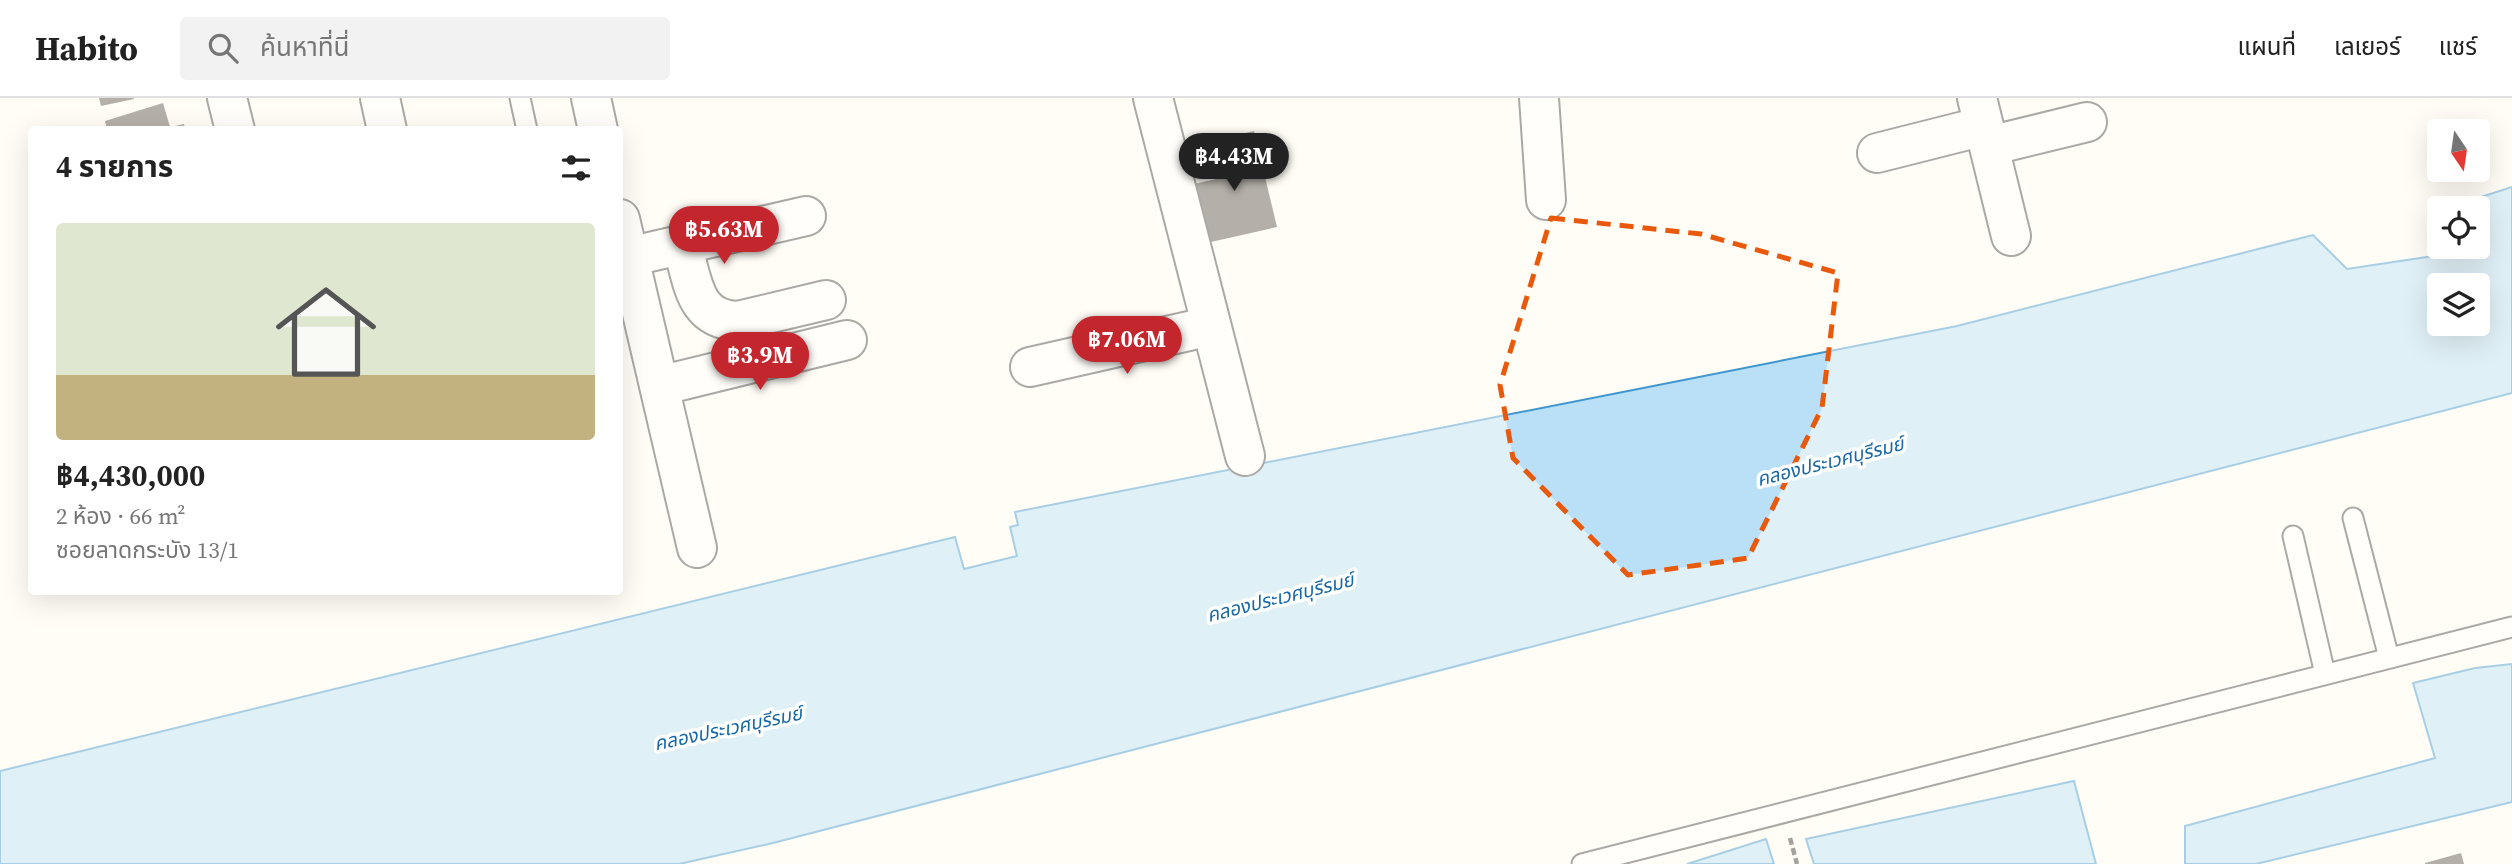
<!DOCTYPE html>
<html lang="th">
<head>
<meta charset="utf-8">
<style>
	:root { --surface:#fff; --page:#f2f2f2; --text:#222; --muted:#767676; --line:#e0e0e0; --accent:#c4262e }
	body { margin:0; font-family:"Source Serif 4","Noto Sans Thai",serif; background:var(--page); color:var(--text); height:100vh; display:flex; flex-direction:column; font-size:26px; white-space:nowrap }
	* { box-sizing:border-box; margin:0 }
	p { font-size:23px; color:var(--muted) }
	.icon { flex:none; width:38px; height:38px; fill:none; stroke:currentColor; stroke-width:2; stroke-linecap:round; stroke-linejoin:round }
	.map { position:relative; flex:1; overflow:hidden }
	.sheet { position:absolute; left:28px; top:28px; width:595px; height:469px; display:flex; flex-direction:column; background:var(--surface); border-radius:7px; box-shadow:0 7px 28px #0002 }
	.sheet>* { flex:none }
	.needle { width:46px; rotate:167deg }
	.fabs { position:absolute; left:2427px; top:21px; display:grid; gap:14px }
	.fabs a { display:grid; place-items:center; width:63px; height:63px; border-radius:7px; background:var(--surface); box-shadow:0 7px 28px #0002; font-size:35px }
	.price { position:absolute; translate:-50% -60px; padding:0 16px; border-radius:24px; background:var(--accent); color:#fff; font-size:23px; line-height:46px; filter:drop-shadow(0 2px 4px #0008) }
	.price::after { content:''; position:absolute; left:50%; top:42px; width:21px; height:16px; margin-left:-10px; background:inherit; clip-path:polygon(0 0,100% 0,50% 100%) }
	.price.active { background:#222; color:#fff }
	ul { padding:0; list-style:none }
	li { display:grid; align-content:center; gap:14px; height:371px; padding:0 28px }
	li span { display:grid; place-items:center; height:217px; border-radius:7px; color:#555 }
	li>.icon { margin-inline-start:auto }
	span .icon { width:126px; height:126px; fill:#fffc; stroke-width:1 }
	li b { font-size:30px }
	h2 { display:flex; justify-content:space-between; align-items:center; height:84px; padding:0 28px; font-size:30px }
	header { display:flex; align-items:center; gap:42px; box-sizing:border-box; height:98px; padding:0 35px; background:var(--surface); border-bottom:2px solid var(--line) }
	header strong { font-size:33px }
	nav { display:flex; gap:38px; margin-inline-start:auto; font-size:24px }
	.search { width:490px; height:63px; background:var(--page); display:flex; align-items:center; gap:18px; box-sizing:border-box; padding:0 24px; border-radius:7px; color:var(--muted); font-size:26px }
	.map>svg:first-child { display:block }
</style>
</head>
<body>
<header>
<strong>Habito</strong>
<div class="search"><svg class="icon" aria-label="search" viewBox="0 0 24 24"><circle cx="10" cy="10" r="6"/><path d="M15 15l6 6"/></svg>ค้นหาที่นี่</div>
<nav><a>แผนที่</a><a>เลเยอร์</a><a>แชร์</a></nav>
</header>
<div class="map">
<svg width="2512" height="766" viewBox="0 0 2512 766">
	<rect width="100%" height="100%" fill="#fffdf5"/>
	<path fill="#b9e0f7" stroke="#3f96cf" stroke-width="2" fill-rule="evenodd" d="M2512,89V295L773,745L679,766H0V673L955,439L964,471L1017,458L1010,429L1018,427L1015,414L1957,228L2313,137L2347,171L2440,157L2444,149H2478V110H2464L2468,103ZM2440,187H2478V226H2440Z
		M2512,566V704L2256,766H2185V728L2435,660L2413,585L2475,570Z
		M2074,683L2096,766H1814L1806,741Z
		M1766,741L1774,766H1687Z"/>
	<path fill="#5a524d" d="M99,0H134V1L101,8Z
		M163,5L170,29L184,26L185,32H107L105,23Z
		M1254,33L1277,129L1202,146L1189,87L1221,80L1212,43Z
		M2461,755L2464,766H2425V765Z"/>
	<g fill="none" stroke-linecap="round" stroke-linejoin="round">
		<g stroke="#444" stroke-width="23">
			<path id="lane" d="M520,0L527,32
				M2353,420L2389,560
				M2293,438L2325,576
				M1582,766L2512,529"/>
		</g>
		<g stroke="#444" stroke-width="42">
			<path id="street" d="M227,0L235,32
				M380,0L387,32
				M591,0L598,32
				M1153,0L1245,358
				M1539,0L1546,102
				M1977,0L2011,138
				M1989,48L2087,24
				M1877,55L1984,28
				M620,121L697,450
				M682,147C693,182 693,222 738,223L826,202
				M628,159L806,118
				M1030,269L1211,228
				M659,288L847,242"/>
		</g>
		<path stroke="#333" stroke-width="4.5" stroke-dasharray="7 3.5" stroke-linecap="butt" d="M1790,740L1797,766"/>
		<use href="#lane" stroke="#fff" stroke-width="19"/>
		<use href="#street" stroke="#fff" stroke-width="38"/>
	</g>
	<path d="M0 0H2512V766H0ZM1551,120L1701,136L1838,175L1822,310L1748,460L1628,477L1513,360L1500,287Z" fill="#fffdf5" fill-opacity=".55" fill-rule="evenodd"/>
	<path fill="none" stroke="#e8590c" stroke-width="5" stroke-dasharray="14 9" stroke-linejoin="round" d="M1551,120L1701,136L1838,175L1822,310L1748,460L1628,477L1513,360L1500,287Z"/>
	<g text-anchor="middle" stroke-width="7" stroke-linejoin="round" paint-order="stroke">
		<g font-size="19" font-style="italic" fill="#1768a6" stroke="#fff">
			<text transform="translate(1830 363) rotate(-14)" y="7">คลองประเวศบุรีรมย์</text>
			<text transform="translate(1280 499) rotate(-14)" y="7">คลองประเวศบุรีรมย์</text>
			<text transform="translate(728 630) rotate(-12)" y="7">คลองประเวศบุรีรมย์</text>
		</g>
	</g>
</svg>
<div class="fabs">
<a><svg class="needle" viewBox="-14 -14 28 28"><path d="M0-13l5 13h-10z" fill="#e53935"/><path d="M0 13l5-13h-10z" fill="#767676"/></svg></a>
<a><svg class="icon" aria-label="locate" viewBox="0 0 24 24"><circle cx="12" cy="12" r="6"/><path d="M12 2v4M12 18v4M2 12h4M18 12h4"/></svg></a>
<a><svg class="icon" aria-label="layers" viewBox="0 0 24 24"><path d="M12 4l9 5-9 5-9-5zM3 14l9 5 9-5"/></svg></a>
</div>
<b class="price active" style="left:1234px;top:95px">฿4.43M</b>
<b class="price" style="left:724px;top:168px">฿5.63M</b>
<b class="price" style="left:1127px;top:278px">฿7.06M</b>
<b class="price" style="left:760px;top:294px">฿3.9M</b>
<section class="sheet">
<h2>4 รายการ<svg class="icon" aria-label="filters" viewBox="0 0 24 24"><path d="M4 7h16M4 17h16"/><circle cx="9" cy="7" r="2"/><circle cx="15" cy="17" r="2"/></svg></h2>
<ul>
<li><span style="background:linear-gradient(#dfe7d0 70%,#c2b280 0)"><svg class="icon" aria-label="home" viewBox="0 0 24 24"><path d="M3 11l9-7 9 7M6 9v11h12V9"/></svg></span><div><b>฿4,430,000</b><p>2 ห้อง · 66 m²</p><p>ซอยลาดกระบัง 13/1</p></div></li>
</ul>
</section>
</div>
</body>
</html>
